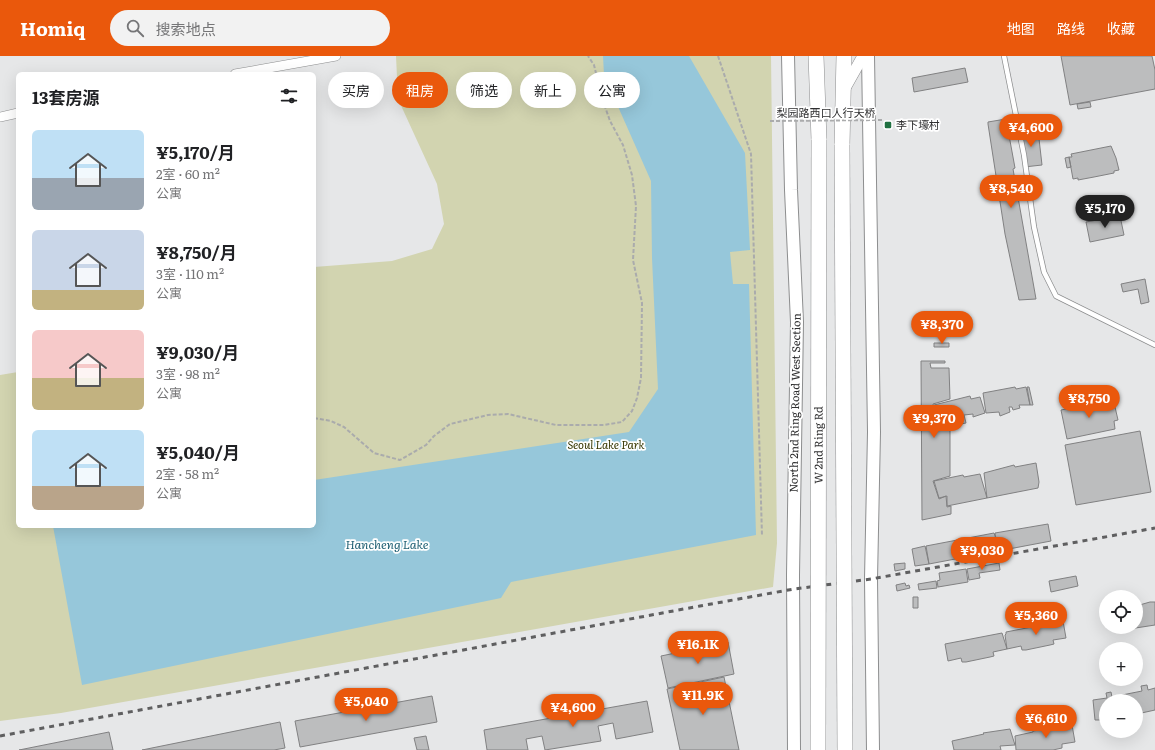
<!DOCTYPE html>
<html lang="zh">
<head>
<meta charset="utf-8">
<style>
	:root { --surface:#fff; --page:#f2f2f2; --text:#202124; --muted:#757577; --accent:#ea580c }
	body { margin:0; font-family:Literata,"Noto Sans SC",serif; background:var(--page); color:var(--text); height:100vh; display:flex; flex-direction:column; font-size:15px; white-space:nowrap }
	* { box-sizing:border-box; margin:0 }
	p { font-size:13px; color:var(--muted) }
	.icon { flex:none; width:22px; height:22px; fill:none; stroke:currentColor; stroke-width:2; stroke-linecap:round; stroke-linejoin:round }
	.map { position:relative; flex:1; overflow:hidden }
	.panel { position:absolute; left:16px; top:16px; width:300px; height:456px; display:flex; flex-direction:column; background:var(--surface); border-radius:6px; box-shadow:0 4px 16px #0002 }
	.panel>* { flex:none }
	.hud { position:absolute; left:328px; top:16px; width:380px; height:36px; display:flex; gap:8px }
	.buttons { position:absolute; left:1099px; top:534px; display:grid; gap:8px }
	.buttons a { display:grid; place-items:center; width:44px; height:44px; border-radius:50%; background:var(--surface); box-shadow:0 4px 16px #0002; font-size:20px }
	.price { position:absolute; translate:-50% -34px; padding:0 9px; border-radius:14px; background:var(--accent); color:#fff; font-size:13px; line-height:26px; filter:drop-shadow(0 1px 2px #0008) }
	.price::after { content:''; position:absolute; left:50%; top:24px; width:12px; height:9px; margin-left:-6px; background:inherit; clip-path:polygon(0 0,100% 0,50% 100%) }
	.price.active { background:#222; color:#fff }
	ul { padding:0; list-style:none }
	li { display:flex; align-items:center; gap:12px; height:100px; padding:0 16px }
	li span { display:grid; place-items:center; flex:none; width:112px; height:80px; border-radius:6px; color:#555 }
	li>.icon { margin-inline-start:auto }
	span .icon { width:48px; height:48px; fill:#fffc; stroke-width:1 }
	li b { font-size:17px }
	h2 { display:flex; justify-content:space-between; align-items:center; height:48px; padding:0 16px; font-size:17px }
	.tag { padding:0 14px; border-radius:18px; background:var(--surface); box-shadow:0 4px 16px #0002; font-size:14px; line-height:36px }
	.tag.active { background:var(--accent); color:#fff }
	header { display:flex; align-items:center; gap:24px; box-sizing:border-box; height:56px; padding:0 20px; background:var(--accent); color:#fff }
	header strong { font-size:19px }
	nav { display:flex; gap:22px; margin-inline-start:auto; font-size:14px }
	.search { width:280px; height:36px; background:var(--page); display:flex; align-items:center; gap:10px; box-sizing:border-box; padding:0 14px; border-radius:22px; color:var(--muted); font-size:15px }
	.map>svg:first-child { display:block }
</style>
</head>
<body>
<header>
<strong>Homiq</strong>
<div class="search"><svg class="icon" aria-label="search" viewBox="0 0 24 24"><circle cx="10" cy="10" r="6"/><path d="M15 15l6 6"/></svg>搜索地点</div>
<nav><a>地图</a><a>路线</a><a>收藏</a></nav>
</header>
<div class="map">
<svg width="1155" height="694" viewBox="0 0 1155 694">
	<rect width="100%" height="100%" fill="#e6e7e8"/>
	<path fill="#d2d4b0" d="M396,0H771L777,487L773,531L61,657L0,665V319L18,316V470H314V211L392,205L432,193L444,168L437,128L398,43Z"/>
	<path fill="#96c7da" d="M603,0H689L745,97L750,194L730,196L733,228H749L756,479L511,526L501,542L82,629L53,470H314V424L629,376L658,333L652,202L651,125L604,19Z"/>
	<path fill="#bcbdbe" stroke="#818182" d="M1061,0H1152L1155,14V33L1070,49Z
		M965,12L968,26L914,36L912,22Z
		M1090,46L1091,51L1078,53L1077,48Z
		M1006,63L1015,112L1013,113L1036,243L1019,244L1005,178L988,68V66Z
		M1038,74L1042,109L1024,111L1020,76Z
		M1111,90L1116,102L1119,114L1114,115V117L1094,121L1078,124V122L1073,123L1069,101H1072L1071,98Z
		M1069,101L1071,111L1067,112L1065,102Z
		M1120,160L1124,179L1090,186L1086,166Z
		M1145,223L1149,246L1141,248L1138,233L1123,236L1121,228Z
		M934,287H949V291H934Z
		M921,305H945V307H930L931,312H949L950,343L933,348L936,369L943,367V364L950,362V420L933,425L939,443L946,440L947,451L951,450V458L922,464Z
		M1015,331L1016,333L1026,331L1030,349H1019L1020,352L1013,354L1012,351H1009L1010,356L1000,360L999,356L986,357L983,337Z
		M1027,331H1029L1033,349H1030Z
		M970,340L971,343L980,341L985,357L973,361V358L964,359L966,367L956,369L954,361L943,363V367L936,369L934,349Z
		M1110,344L1111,352L1115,351L1118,364L1114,365L1115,373L1067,383L1061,354Z
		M1140,375L1151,436L1076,449L1065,389Z
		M1036,407L1039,426L1038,432L987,442L984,417L1014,409L1015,411Z
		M980,418L987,442L947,450V440L939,442L934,425L963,419L964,421Z
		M1048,468L1051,485L993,496L991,484L996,483L995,477Z
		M994,477L996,483L990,484L992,496L929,508L926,490Z
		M925,490L929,508L915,510L912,493Z
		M905,507V513L895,515L894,508Z
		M999,507L1000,514L979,517L980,522L969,524L967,513Z
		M966,513L968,526L938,531L937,525L940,524L939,517Z
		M1076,520L1078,530L1051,536L1049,525Z
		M936,525L937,532L919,534L918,528Z
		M905,527L906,530L909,529L910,532L897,535L896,529Z
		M913,541H918V552H913Z
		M1150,546H1155V569L1129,573L1128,571H1136V550Z
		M1063,565L1066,582L1053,584L1054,588L1050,589L1026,594H1022L1021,590L1007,593L1005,579L1006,578V576Z
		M1002,577L1007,593L993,596L994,600L990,601L966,606H962L961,602L948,605L945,588Z
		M728,586L734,618L668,632L661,600Z
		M724,621L739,694H680L667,633Z
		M1147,629L1148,634L1155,632V654L1137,658L1136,645H1106V664H1095L1093,644L1107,642L1106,637L1111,636L1112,641L1142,635L1141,630Z
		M432,640L437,666L300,691L295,665Z
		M647,645L653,676L616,683L613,667L598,670L601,685L545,694L542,680L526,683L528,694H487L484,674Z
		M280,666L285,692L274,694H142Z
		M1072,669L1075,686L1062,688V692L1053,694H1016L1015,680L1033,676V675Z
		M1010,673L1015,689L1000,690L1001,694H954L952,685L984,678L983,677Z
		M109,676L113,694H19Z
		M426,680L429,694H417L414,682Z"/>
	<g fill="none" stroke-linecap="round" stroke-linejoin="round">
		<g stroke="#8d8e8f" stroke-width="6">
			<path id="service" d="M1004,0L1024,99L1034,171L1044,216L1056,240L1155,289"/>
		</g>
		<g stroke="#8d8e8f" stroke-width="10">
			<path id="minor" d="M235,18L336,0
				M0,61L18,57"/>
		</g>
		<g stroke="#8d8e8f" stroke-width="12">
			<path id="tertiary" d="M845,32L863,0"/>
		</g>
		<g stroke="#8d8e8f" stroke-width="14">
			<path id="secondary" d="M788,0L791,134L797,266L793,519L794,694
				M868,0L874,376L871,523L873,694"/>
		</g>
		<g stroke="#8d8e8f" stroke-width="16">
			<path id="trunk" d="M816,0L819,84
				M842,89L844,0"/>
		</g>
		<path stroke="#aaabac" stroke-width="2" stroke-dasharray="4 2" stroke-linecap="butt" d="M718,0L751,98L762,480
			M314,362L331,365L344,371L374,397L400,404L426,389L434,380L450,368L488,359L508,358L556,369H604L622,366L632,355L637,342L641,322L642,247L633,204L636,150L632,119L623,89L610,65L602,42L594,9L588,0"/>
		<use href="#service" stroke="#fff" stroke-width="4.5"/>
		<use href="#minor" stroke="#fff" stroke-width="9"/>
		<use href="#tertiary" stroke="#fff" stroke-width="11"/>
		<use href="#secondary" stroke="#fff" stroke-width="12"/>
		<use href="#trunk" stroke="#fff" stroke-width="15"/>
		<path stroke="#5f5f60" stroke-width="3" stroke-dasharray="5 5" stroke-linecap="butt" d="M0,680L700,550L794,533L871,523L1155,472"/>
		<g stroke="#8d8e8f" stroke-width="16" stroke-linecap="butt">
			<g id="trunk-bridge">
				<path d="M842,89L845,694"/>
				<path id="s1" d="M818,694L819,84"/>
			</g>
		</g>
		<path stroke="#aaabac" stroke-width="2" stroke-dasharray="4 2" stroke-linecap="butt" d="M770,65L883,64"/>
		<use href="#trunk-bridge" stroke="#fff" stroke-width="15"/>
	</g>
	<rect fill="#217142" stroke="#fff" stroke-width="1.5" x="884" y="65" width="8" height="8" rx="2"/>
	<g text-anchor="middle" stroke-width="3.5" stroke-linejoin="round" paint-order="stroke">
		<g font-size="11" fill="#2e2e2f" stroke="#fff">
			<text x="826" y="61">梨园路西口人行天桥</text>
			<text transform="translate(795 347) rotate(-89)" y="4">North 2nd Ring Road West Section</text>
			<text dy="4" stroke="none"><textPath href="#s1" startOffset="305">W 2nd Ring Rd</textPath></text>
		</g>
		<g font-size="11" fill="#2e2e2f" stroke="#fff" text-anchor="start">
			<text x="896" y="73">李下壕村</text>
		</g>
		<g font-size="11" font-style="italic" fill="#353600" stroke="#fff">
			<text x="606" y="393">Seoul Lake Park</text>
		</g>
		<g font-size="12" font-style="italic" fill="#216074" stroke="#fff">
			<text x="387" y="493">Hancheng Lake</text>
		</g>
	</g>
</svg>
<div class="buttons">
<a><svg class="icon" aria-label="locate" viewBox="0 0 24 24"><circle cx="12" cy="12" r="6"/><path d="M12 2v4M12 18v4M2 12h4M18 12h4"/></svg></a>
<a>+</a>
<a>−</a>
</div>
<b class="price" style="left:1031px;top:92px">¥4,600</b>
<b class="price" style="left:1011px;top:153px">¥8,540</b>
<b class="price active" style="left:1105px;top:173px">¥5,170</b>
<b class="price" style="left:942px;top:289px">¥8,370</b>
<b class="price" style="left:1089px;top:363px">¥8,750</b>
<b class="price" style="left:934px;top:383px">¥9,370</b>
<b class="price" style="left:982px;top:515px">¥9,030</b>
<b class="price" style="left:1036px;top:580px">¥5,360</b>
<b class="price" style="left:698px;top:609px">¥16.1K</b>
<b class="price" style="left:703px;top:660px">¥11.9K</b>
<b class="price" style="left:366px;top:666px">¥5,040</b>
<b class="price" style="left:573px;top:672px">¥4,600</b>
<b class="price" style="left:1046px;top:683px">¥6,610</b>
<div class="hud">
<a class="tag">买房</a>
<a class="tag active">租房</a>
<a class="tag">筛选</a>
<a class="tag">新上</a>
<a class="tag">公寓</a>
</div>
<section class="panel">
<h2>13套房源<svg class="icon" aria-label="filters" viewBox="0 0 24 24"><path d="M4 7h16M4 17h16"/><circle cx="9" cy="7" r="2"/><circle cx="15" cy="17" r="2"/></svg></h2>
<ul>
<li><span style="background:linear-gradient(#bfe0f5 60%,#9aa5b1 0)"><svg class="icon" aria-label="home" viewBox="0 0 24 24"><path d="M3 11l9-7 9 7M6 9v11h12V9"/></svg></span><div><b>¥5,170/月</b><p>2室 · 60 m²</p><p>公寓</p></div></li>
<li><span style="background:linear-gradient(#c9d6e8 75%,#c2b280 0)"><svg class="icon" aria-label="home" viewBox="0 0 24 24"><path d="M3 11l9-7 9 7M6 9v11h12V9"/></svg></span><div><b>¥8,750/月</b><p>3室 · 110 m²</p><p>公寓</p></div></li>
<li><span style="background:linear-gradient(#f6c9c9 60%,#c2b280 0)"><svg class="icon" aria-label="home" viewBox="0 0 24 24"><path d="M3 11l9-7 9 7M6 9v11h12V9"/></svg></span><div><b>¥9,030/月</b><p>3室 · 98 m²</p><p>公寓</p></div></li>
<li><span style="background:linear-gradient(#bfe0f5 70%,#b9a48a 0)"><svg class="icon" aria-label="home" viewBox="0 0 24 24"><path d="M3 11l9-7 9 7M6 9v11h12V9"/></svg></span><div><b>¥5,040/月</b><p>2室 · 58 m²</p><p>公寓</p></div></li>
</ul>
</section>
</div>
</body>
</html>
